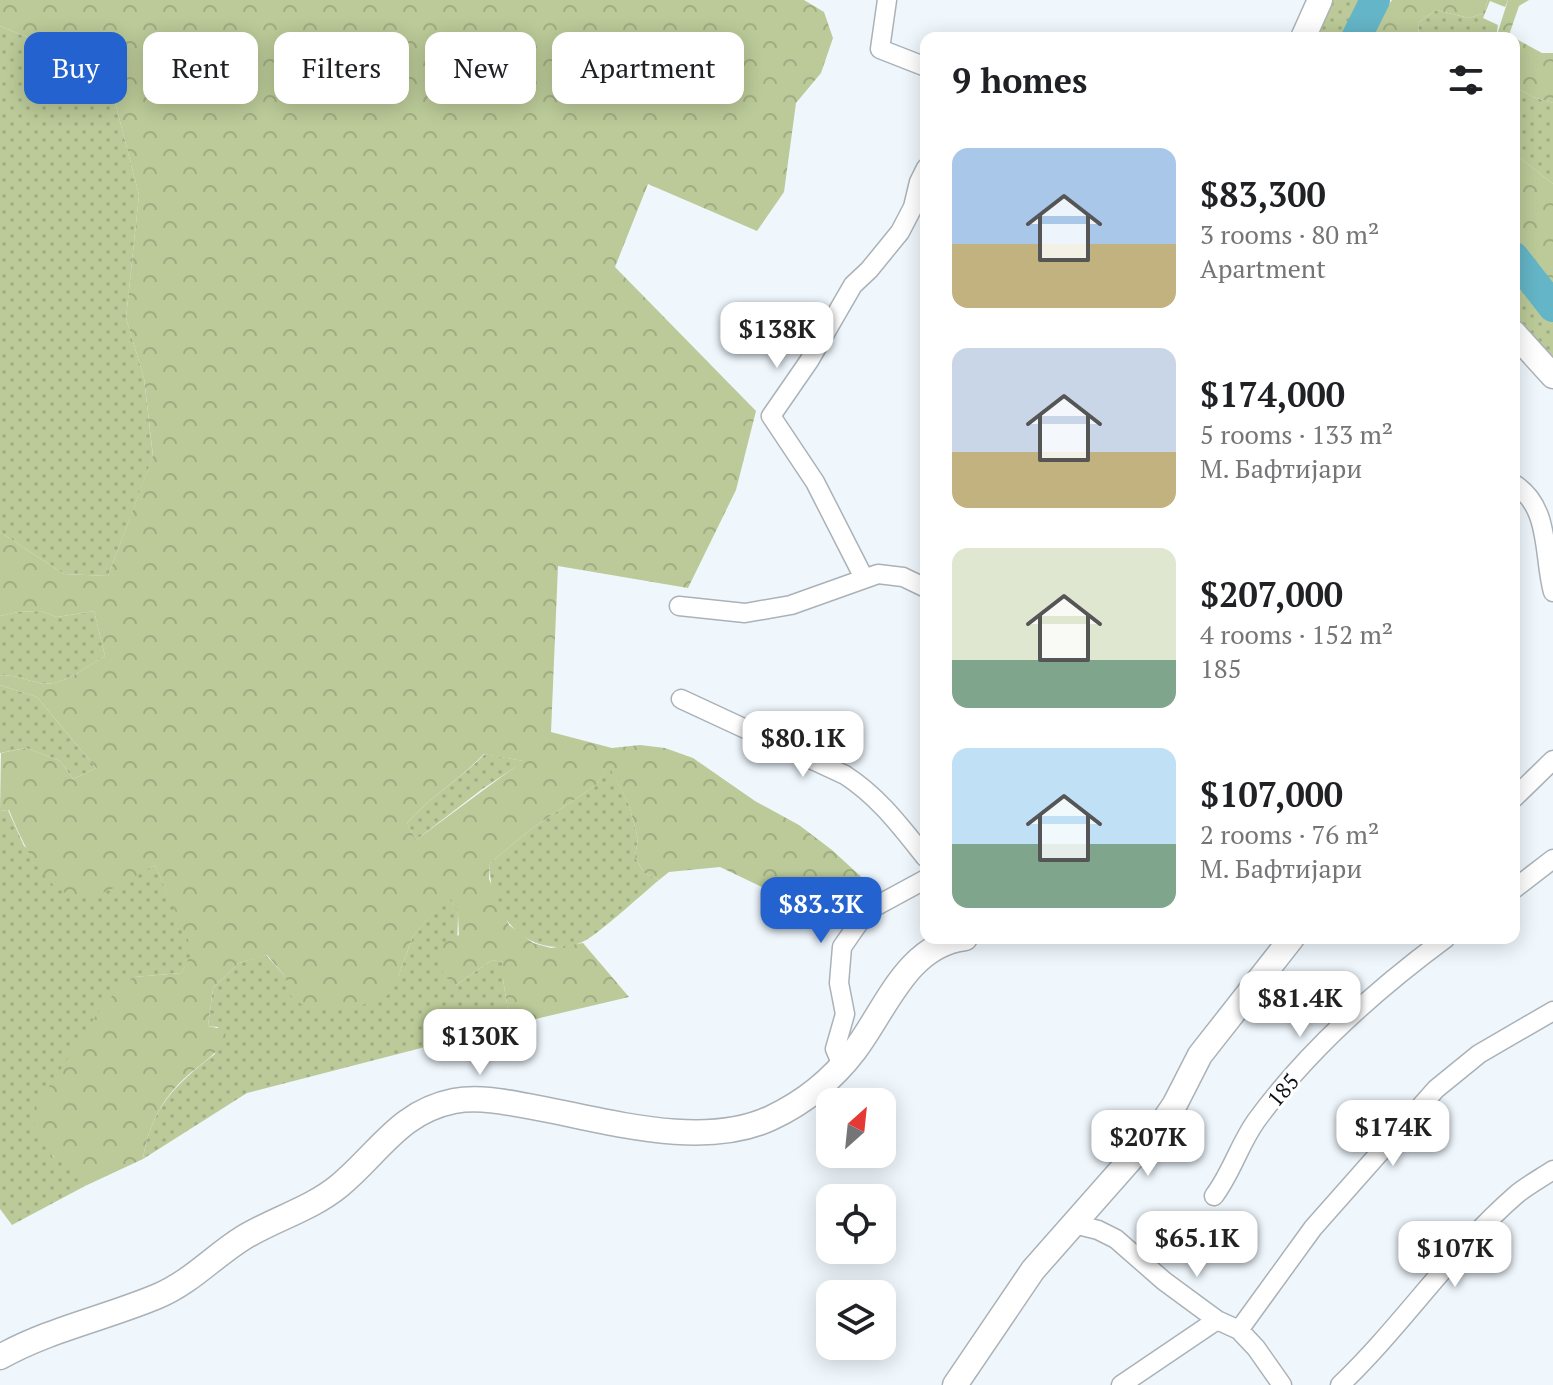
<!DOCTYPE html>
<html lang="en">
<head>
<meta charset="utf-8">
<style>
	:root { --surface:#fff; --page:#f6f6f6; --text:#202124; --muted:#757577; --accent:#2362cf }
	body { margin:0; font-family:"PT Serif",serif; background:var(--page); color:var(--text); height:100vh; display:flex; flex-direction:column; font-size:30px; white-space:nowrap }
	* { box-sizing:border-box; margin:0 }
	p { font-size:26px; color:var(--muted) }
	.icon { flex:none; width:44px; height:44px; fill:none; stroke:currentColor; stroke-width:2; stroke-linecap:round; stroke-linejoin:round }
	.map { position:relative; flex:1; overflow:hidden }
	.side { position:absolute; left:920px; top:32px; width:600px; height:912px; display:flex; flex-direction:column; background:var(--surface); border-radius:16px; box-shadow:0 4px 20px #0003 }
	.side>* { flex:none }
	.guide { position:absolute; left:24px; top:32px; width:760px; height:72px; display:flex; gap:16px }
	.needle { width:52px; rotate:27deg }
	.fabs { position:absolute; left:816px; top:1088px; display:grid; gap:16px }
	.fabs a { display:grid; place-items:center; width:80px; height:80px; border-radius:16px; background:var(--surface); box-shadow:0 4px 20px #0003; font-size:40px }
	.price { position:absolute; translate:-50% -68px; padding:0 18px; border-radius:16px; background:#fff; color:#222; font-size:26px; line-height:52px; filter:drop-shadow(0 2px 4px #0008) }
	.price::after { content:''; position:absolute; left:50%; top:48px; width:24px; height:18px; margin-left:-12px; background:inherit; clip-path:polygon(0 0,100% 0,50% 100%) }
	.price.on { background:var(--accent); color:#fff }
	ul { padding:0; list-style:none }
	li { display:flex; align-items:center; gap:24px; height:200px; padding:0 32px }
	li span { display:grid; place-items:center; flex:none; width:224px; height:160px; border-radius:16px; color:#555 }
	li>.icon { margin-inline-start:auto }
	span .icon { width:96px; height:96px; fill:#fffc; stroke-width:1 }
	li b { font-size:34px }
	h2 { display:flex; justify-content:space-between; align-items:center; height:96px; padding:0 32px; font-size:34px }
	.pill { padding:0 28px; border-radius:16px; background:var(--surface); box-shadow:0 4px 20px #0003; font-size:28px; line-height:72px }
	.pill.on { background:var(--accent); color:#fff }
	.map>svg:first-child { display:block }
</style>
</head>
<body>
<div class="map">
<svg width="1553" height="1385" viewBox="0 0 1553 1385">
	<defs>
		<pattern id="grass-dots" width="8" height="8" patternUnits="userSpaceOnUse" patternTransform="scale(2)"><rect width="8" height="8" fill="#bbca98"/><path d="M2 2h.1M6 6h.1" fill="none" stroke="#a0ac82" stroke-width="1.8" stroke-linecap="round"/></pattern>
		<pattern id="forest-crowns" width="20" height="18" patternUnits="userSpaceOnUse" patternTransform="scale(2)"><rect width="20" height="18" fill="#bbca98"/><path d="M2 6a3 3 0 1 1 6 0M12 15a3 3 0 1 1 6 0" fill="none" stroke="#a0ac82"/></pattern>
	</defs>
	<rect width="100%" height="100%" fill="#eff7fd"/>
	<path fill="url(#grass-dots)" d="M1320,0H1375L1356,38H1303Z
		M1488,0H1508L1505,7L1490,1L1483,18L1498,25L1496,38H1419L1418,23L1436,10L1469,18L1482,14Z
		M0,26L37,41L115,102L139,195L126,318L144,378L153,457L108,576L64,574L0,532Z
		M1514,86L1533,97L1553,103V184L1514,153Z
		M1514,257L1553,307V361L1514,333Z
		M41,611L57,617L94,611L105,656C85,667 62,688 39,683C25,680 15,674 0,676V616L18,612Z
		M0,685L37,697L96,768L73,779L60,761L26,748L0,753Z
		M485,754L524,761L481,790L416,840L407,823C430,797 460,779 485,754Z
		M609,765L629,805L638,839L635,857L644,873L659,880C643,893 595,938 580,943C528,961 487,914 490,863L531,829L596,785Z
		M8,810L24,846L92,896L155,865L194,951L181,973L134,977L52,1156L77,1170L85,1186L12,1225L0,1209V811Z
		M449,894L458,914L456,985L492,960L504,962L503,979L510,1025L247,1093L143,1159C151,1107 176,1084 215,1054L218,1027L208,1026L213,988L239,963L266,955L284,975L294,1001L398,977L413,936Z"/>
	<path fill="url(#forest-crowns)" fill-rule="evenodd" d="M0,0H804L824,12L833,38L821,73L796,103L784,192L757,231L648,184L615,267L756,411L736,490L688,588L558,566L551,732L612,748L640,745L665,748L693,758L755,801L799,825L832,850L881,895L852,921L839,924L720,867L669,872L659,880L644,873L635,857L638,839L629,805L609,766L596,785L531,829L490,863L489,879L509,925L533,943L551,948L583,943L629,997L510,1025L503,979V962L492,960L456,985L443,975L438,946L459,935L458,914L449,895L413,936L398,977L387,996L354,1008L316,1009L293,1001L284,975L267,955L239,963L213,988L208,1026L222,1029L226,1035C219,1054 202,1063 187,1076C162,1098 148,1126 143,1159L85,1186C73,1164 67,1170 52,1155C41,1145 36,1129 31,1114L105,1002L134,977L181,973L193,951L155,865C136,875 114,890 94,896C49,908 22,841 9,810L0,811L1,753L26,748L60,761L73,779L96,768L37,697L0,685V676C15,674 25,680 39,683C62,688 85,667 105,656L94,611L57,617L41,611L18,612L0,616V532L64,574L108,576L153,456L144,378L126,318L139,195L115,102L37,41L0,26ZM484,754L523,761L416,840L407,823C430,797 460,779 484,754Z
		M1392,0H1488L1482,14L1469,18L1436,10L1418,23L1419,38H1369L1372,28Z
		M1508,0H1529L1519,6L1509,35L1542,53H1553V103L1533,97L1514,86V38H1496Z
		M1514,153L1553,184V288L1514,242Z"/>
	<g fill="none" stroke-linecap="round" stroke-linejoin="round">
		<path stroke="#64b5c7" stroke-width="30" d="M1356,38L1375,0
			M1514,257L1553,307"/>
		<g stroke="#abb2b7" stroke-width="21">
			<path id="street" d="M887,0L880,49L926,67
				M1514,484C1551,507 1543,556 1553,592
				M864,578L815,482L771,416L809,361L853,285L869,270L900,232L913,207L919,182L926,168
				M679,606L745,613L791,605L878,574L903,577L926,588
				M681,699L845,775C879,797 901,827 926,858
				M1514,798L1553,760
				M1514,889L1553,859
				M842,1065L835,1049L845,1014L839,983L842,947L867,911L926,879
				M1214,1196C1232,1172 1239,1145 1256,1121C1307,1051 1377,989 1446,938
				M1074,1224L1098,1230L1116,1239L1164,1281L1217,1320L1239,1330L1256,1348L1282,1385
				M1239,1330L1313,1228L1436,1089L1479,1054L1553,1011
				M1121,1385L1217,1320
				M1340,1385C1403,1325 1451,1251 1517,1194C1528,1185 1541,1178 1553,1170"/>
		</g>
		<g stroke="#abb2b7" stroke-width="27">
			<path id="secondary" d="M1303,38L1320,0
				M1514,333L1553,376
				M0,1357C50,1329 106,1318 158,1296C191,1282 214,1256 243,1238C274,1219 311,1209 339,1186C379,1153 399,1112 454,1101C481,1096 511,1103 538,1108C608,1121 703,1150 771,1118C803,1103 833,1079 855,1050C886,1009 907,945 965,938
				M955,1385L1033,1270L1160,1126L1175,1104L1200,1055L1292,938"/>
		</g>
		<use href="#street" stroke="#fff" stroke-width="18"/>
		<use href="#secondary" stroke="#fff" stroke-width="24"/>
	</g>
	<g text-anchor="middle" stroke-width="6" stroke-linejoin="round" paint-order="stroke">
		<g font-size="22" fill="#0f1113" stroke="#fff">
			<text transform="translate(1283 1090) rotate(-50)" y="8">185</text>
		</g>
	</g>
</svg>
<div class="fabs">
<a><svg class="needle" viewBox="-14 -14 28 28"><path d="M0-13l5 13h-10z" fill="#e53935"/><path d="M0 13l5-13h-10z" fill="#757577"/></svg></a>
<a><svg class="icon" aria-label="locate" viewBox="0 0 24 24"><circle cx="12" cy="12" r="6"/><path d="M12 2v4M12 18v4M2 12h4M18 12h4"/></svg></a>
<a><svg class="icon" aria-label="layers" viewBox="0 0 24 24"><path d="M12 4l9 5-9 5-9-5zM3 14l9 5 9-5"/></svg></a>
</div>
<b class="price" style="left:777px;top:370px">$138K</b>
<b class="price" style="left:803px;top:779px">$80.1K</b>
<b class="price on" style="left:821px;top:945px">$83.3K</b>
<b class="price" style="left:1300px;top:1039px">$81.4K</b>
<b class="price" style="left:480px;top:1077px">$130K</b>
<b class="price" style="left:1393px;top:1168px">$174K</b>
<b class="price" style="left:1148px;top:1178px">$207K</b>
<b class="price" style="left:1197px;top:1279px">$65.1K</b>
<b class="price" style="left:1455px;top:1289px">$107K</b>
<div class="guide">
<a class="pill on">Buy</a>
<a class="pill">Rent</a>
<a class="pill">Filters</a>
<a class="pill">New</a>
<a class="pill">Apartment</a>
</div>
<section class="side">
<h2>9 homes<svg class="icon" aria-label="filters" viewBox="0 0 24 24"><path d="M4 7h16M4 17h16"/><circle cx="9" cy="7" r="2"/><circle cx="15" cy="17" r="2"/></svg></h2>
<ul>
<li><span style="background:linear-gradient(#a9c7e8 60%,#c2b280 0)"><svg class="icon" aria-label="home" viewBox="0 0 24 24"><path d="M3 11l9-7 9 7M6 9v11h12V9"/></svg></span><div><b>$83,300</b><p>3 rooms · 80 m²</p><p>Apartment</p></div></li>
<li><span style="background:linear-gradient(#c9d6e8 65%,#c2b280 0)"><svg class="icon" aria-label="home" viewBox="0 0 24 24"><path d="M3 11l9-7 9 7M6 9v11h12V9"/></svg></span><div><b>$174,000</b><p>5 rooms · 133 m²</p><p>М. Бафтијари</p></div></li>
<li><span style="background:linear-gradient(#dfe7d0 70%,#7fa58c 0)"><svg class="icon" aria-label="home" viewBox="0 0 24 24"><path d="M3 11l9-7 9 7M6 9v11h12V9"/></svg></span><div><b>$207,000</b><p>4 rooms · 152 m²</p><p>185</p></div></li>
<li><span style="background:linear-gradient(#bfe0f5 60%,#7fa58c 0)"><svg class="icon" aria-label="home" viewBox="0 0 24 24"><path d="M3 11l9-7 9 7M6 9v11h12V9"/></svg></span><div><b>$107,000</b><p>2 rooms · 76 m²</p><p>М. Бафтијари</p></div></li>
</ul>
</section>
</div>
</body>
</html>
